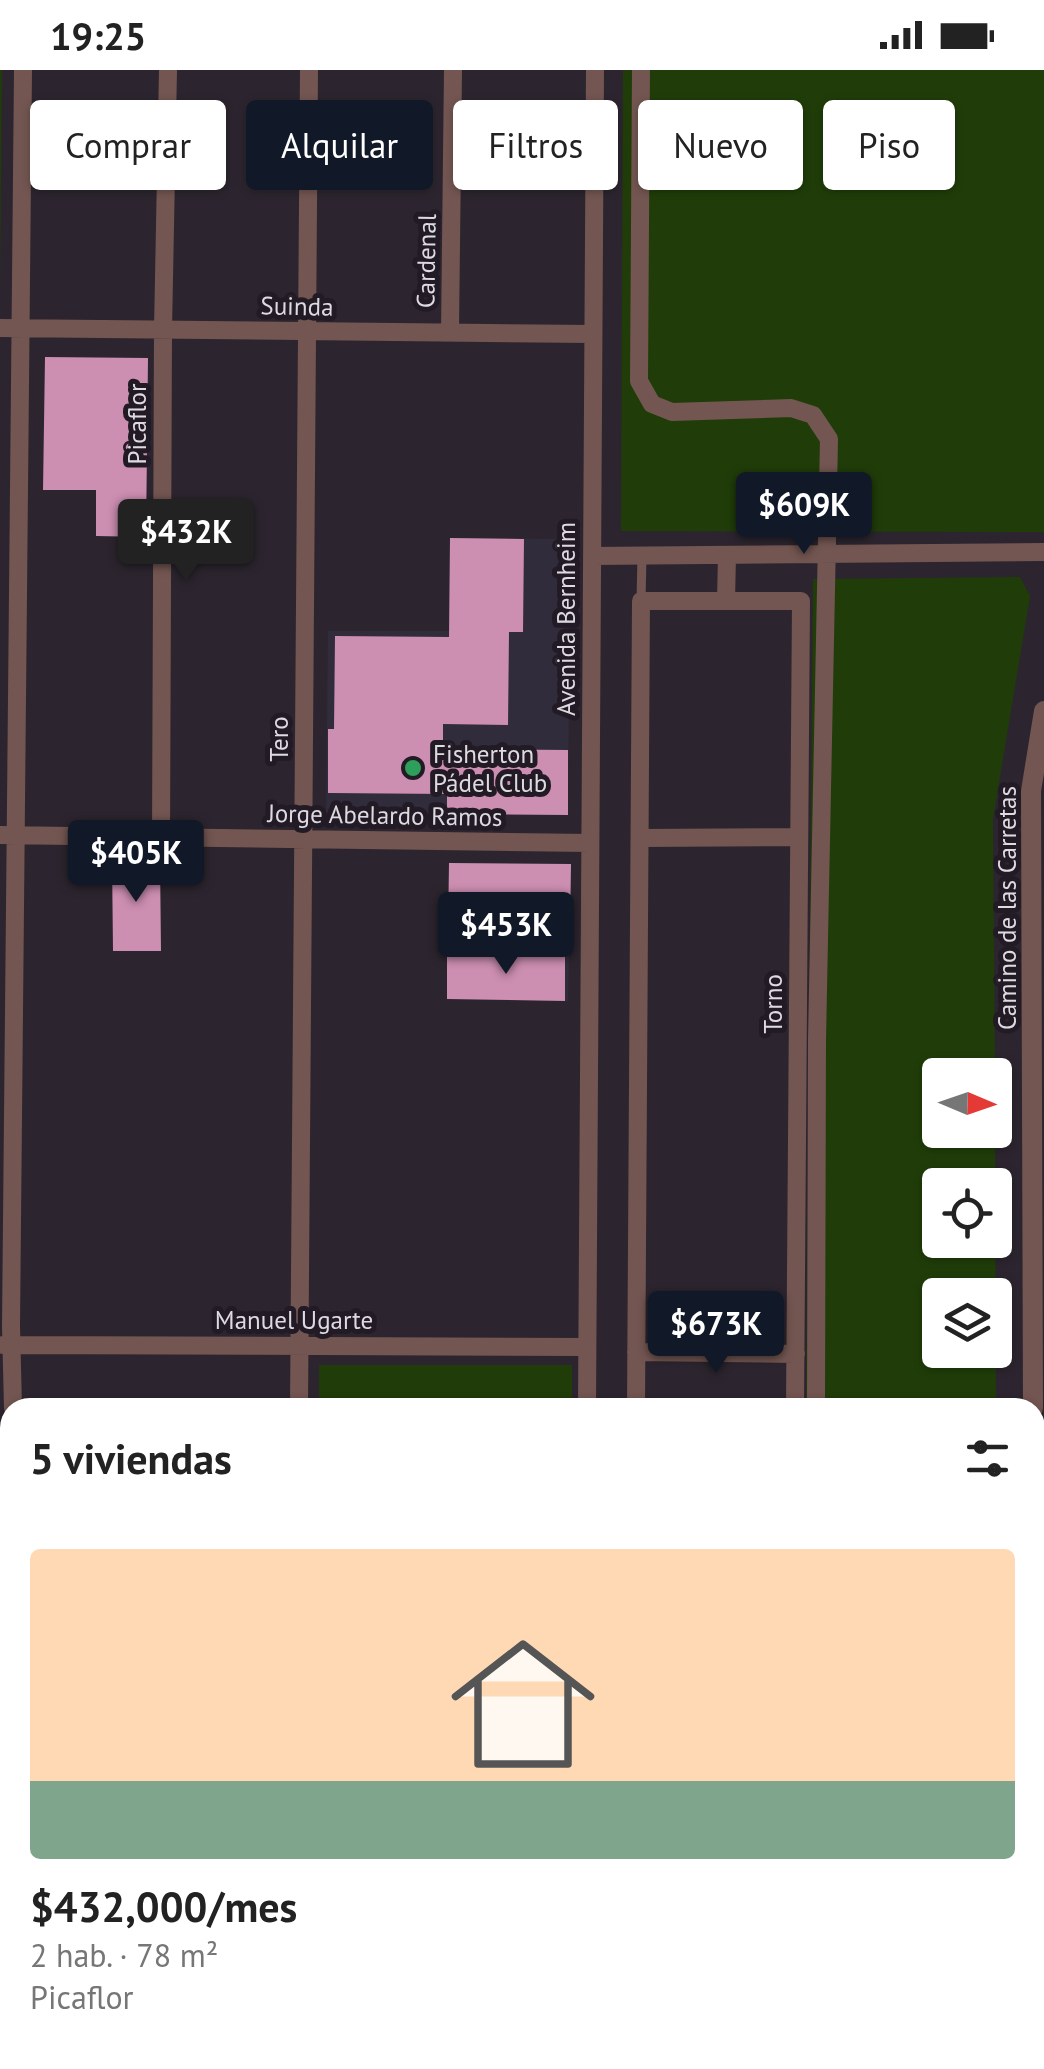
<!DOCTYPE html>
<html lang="es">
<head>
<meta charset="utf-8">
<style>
	:root { --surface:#fff; --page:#f6f6f6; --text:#222; --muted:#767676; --line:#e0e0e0; --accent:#111827 }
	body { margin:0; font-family:"PT Sans",sans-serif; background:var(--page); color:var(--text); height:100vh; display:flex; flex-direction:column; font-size:38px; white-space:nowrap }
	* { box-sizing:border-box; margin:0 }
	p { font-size:32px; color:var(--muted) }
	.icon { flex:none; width:55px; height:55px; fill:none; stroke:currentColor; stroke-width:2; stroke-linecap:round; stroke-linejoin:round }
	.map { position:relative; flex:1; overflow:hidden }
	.drawer { position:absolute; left:0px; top:1328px; width:1045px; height:672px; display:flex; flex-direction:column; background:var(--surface); border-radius:30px 30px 0 0; box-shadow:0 2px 8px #0004 }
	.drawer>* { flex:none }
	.hud { position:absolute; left:30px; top:30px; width:985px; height:90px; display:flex; gap:20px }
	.needle { width:65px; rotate:92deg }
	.controls { position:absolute; left:922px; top:988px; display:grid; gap:20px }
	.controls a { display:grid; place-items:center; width:90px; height:90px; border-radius:10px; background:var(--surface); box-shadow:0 2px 8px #0004; font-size:50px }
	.price { position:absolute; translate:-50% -85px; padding:0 22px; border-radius:10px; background:var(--accent); color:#fff; font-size:32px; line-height:65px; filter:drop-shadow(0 2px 5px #0008) }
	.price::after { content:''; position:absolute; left:50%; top:60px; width:30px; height:22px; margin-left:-15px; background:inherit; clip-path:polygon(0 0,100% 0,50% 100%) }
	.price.current { background:#222; color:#fff }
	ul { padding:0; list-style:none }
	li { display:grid; align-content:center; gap:20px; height:530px; padding:0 30px }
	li+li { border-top:2px solid var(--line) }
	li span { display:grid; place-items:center; height:310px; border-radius:10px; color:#555 }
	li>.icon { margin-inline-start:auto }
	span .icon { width:180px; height:180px; fill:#fffc; stroke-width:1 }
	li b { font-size:42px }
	h2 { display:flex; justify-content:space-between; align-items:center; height:120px; padding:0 30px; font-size:42px }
	.tag { padding:0 35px; border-radius:10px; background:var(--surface); box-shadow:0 2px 8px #0004; font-size:35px; line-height:90px }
	.tag.current { background:var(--accent); color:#fff }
	.status { display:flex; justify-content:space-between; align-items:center; height:70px; padding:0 50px; background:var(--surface); direction:ltr }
	.status svg { height:28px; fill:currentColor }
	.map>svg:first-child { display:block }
</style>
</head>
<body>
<div class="status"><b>19:25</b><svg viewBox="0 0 49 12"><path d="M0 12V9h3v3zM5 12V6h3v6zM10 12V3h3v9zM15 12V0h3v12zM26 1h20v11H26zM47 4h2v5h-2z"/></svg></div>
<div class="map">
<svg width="1044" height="1999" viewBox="0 0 1044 1999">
	<rect width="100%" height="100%" fill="#2c252f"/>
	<path fill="#312c3c" d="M450,468L570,469L568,745L326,743L328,561H449Z
		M449,793L571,794L568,931L447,929Z"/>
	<path fill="#203d09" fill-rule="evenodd" d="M0,0H2L0,225Z
		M623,0H1044V462L621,461Z
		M1020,507L1030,526L993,749L995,1005H940V1060H995V1053L996,1337L806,1338L813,509ZM940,1115H995V1170H940ZM940,1225H995V1280H940Z
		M319,1295H572V1337H319Z
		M801,1990H882V1999H801Z"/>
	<path fill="#cc8eb1" d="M45,287L148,288L146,467L96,466V420H43Z
		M450,468L524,469L523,562H509L508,655L443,654V679L568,680V745L447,744V724L328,723V659H334L335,566L449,567Z
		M112,790H160L161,881H113Z
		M449,793L571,794L570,861L448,859Z
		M447,882L565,884V931L447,929Z"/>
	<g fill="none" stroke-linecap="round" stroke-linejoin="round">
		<path stroke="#735651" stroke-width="9" d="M641,531L642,486
			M0,1500L10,1505"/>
		<path stroke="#735651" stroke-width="18" d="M641,0L639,311L652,334L672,342L791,338L813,345L829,369L817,970L816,1338
			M0,258L593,264
			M450,262L453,0
			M592,486L1044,482
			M726,531L727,485
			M0,765L590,773
			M161,768L163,260L168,0
			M640,768L799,767
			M3,1275L587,1277
			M636,1282L796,1284
			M13,1338L11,1256L23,0
			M299,1338L309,0
			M587,1338L595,0
			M636,1338L641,531H801L795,1338
			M0,1788H10
			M386,1990V1999
			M827,1990V1999
			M0,1995L17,1999
			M583,1999V1990
			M632,1999V1990
			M791,1999V1990"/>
		<path stroke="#735651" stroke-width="20" d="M1033,1338L1031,721L1044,641
			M1035,1763L1037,1999"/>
	</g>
	<circle fill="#2e9e5b" stroke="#221b25" stroke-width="4" cx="413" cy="698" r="10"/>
	<g text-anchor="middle" stroke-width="10" stroke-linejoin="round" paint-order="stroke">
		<g font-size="25" fill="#dedae1" stroke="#221b25">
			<text transform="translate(426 191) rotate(-89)" y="9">Cardenal</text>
			<text transform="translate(297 236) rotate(1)" y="9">Suinda</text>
			<text transform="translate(137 354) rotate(-90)" y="9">Picaflor</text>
			<text transform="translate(566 549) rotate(-90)" y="9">Avenida Bernheim</text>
			<text transform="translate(279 669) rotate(-90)" y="9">Tero</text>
			<text transform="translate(385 745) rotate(1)" y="9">Jorge Abelardo Ramos</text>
			<text transform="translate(1007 838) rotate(-90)" y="9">Camino de las Carretas</text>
			<text transform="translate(773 934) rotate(-90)" y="9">Torno</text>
			<text x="294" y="1259">Manuel Ugarte</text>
		</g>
		<g font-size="25" fill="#dedae1" stroke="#221b25" text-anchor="start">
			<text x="433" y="693">Fisherton<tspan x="433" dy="29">Pádel Club</tspan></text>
		</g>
	</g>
</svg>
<div class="controls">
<a><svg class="needle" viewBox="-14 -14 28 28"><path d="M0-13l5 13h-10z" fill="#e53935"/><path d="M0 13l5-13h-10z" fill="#767676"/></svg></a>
<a><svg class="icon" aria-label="locate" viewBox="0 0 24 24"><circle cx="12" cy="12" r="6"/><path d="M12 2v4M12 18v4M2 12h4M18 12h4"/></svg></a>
<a><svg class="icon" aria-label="layers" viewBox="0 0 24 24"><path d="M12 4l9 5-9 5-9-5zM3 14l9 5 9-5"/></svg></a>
</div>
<b class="price" style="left:804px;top:487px">$609K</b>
<b class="price current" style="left:186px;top:514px">$432K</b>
<b class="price" style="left:136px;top:835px">$405K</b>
<b class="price" style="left:506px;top:907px">$453K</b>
<b class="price" style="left:716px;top:1306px">$673K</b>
<div class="hud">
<a class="tag">Comprar</a>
<a class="tag current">Alquilar</a>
<a class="tag">Filtros</a>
<a class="tag">Nuevo</a>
<a class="tag">Piso</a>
</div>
<section class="drawer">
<h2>5 viviendas<svg class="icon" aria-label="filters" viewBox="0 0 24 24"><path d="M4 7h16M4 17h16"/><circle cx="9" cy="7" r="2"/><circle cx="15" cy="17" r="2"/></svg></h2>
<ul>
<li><span style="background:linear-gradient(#ffd9b3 75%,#7fa58c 0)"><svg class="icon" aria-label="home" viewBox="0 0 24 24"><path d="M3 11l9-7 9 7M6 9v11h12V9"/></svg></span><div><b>$432,000/mes</b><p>2 hab. · 78 m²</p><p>Picaflor</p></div></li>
</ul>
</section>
</div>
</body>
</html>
